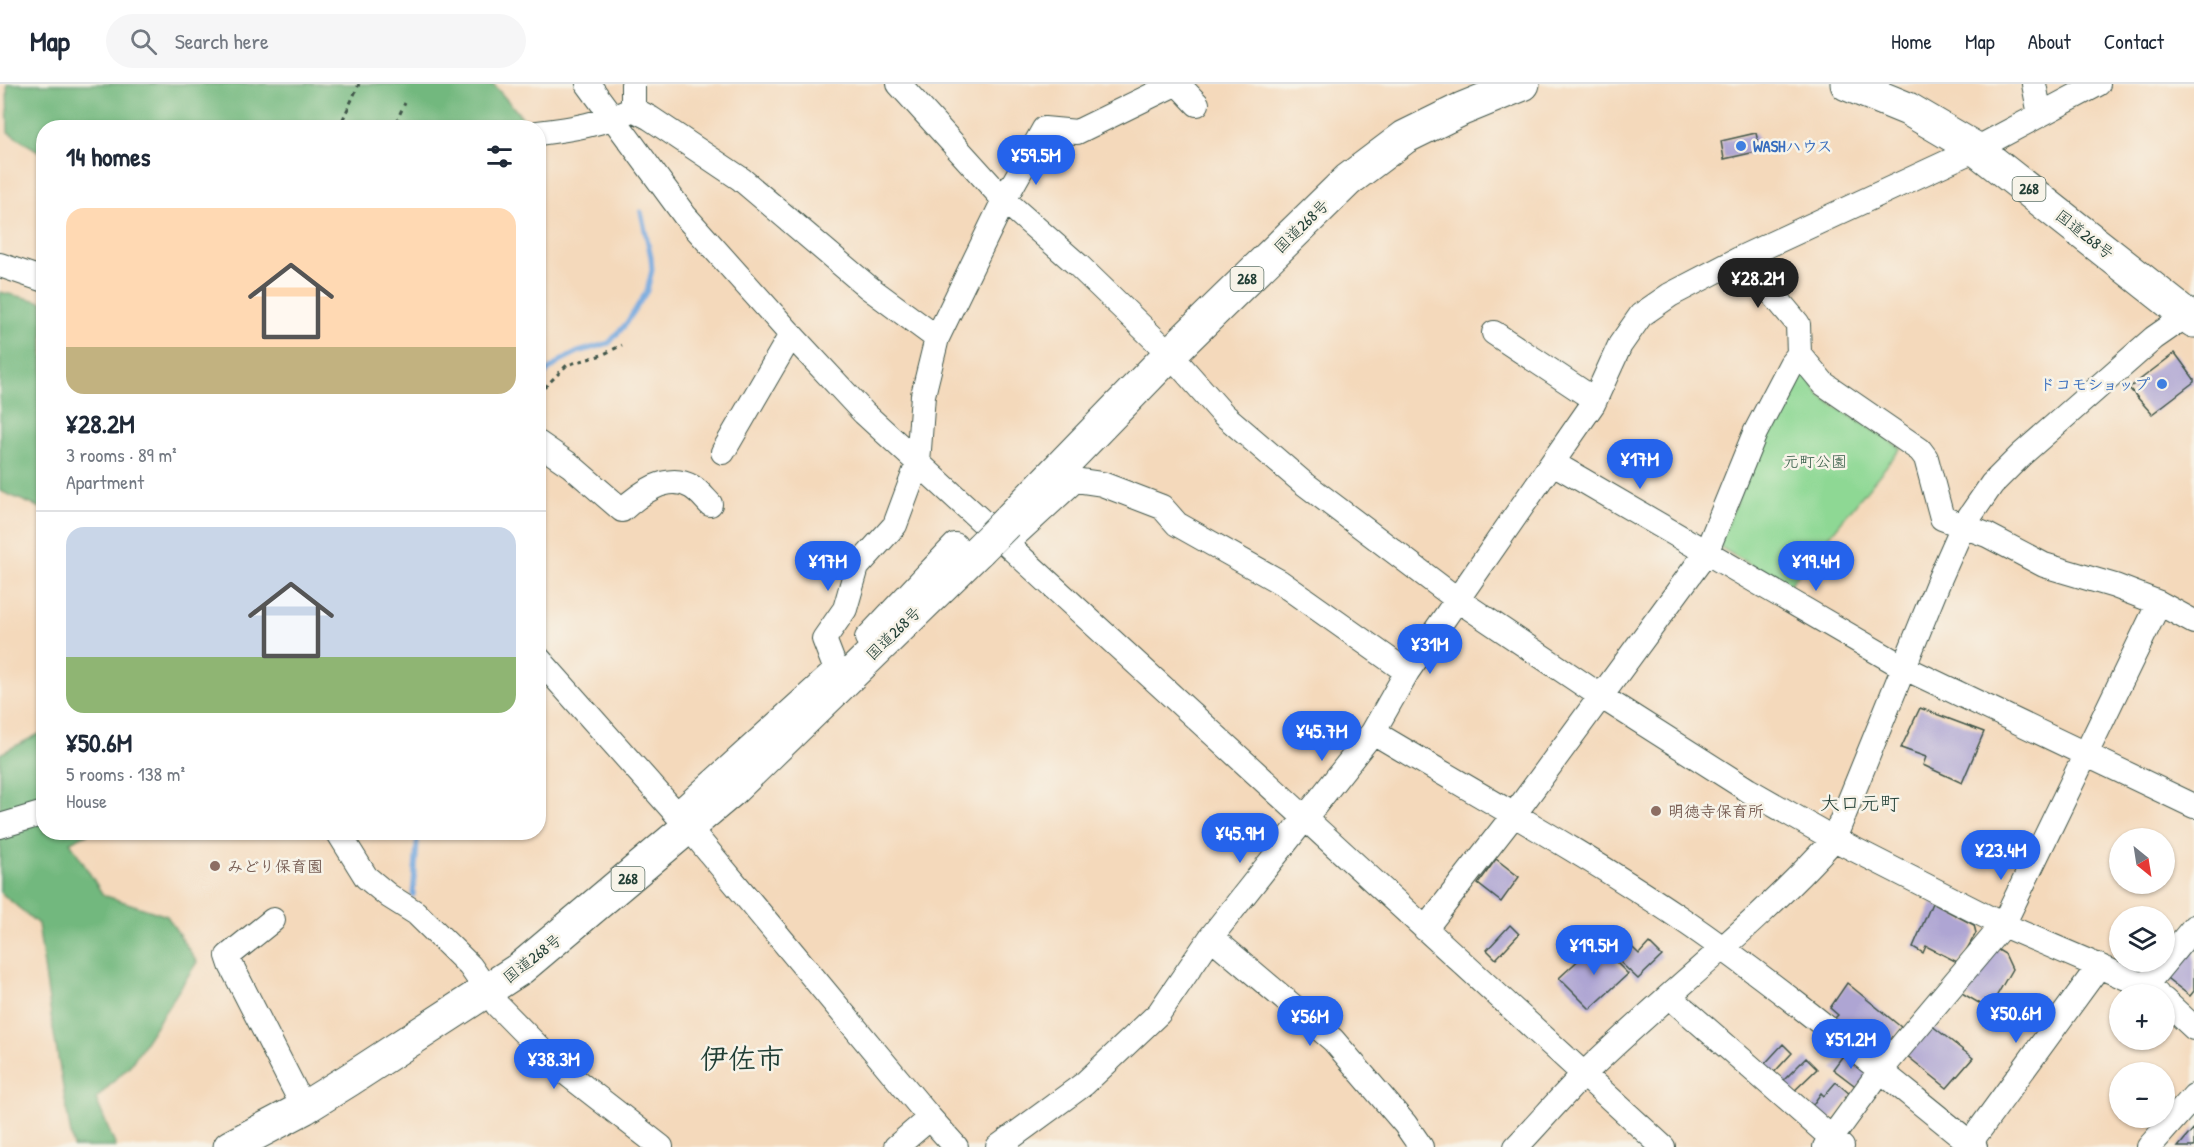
<!DOCTYPE html>
<html lang="en">
<head>
<meta charset="utf-8">
<style>
	:root { --surface:#fff; --page:#f6f6f7; --text:#1f2937; --muted:#747a83; --line:#e0e1e3; --accent:#2563eb }
	body { margin:0; font-family:"Patrick Hand","Klee One",sans-serif; background:var(--page); color:var(--text); height:100vh; display:flex; flex-direction:column; font-size:22px; white-space:nowrap }
	* { box-sizing:border-box; margin:0 }
	p { font-size:20px; color:var(--muted) }
	.icon { flex:none; width:33px; height:33px; fill:none; stroke:currentColor; stroke-width:2; stroke-linecap:round; stroke-linejoin:round }
	.map { position:relative; flex:1; overflow:hidden }
	.drawer { position:absolute; left:36px; top:36px; width:510px; height:720px; display:flex; flex-direction:column; background:var(--surface); border-radius:24px; box-shadow:0 2px 4px #0004 }
	.drawer>* { flex:none }
	.needle { width:39px; rotate:150deg }
	.buttons { position:absolute; left:2109px; top:744px; display:grid; gap:12px }
	.buttons a { display:grid; place-items:center; width:66px; height:66px; border-radius:50%; background:var(--surface); box-shadow:0 2px 4px #0004; font-size:30px }
	.price { position:absolute; translate:-50% -51px; padding:0 14px; border-radius:21px; background:var(--accent); color:#fff; font-size:20px; line-height:39px; filter:drop-shadow(0 2px 3px #0008) }
	.price::after { content:''; position:absolute; left:50%; top:36px; width:18px; height:14px; margin-left:-9px; background:inherit; clip-path:polygon(0 0,100% 0,50% 100%) }
	.price.active { background:#222; color:#fff }
	ul { padding:0; list-style:none }
	li { display:grid; align-content:center; gap:12px; height:318px; padding:0 30px }
	li+li { border-top:2px solid var(--line) }
	li span { display:grid; place-items:center; height:186px; border-radius:18px; color:#555 }
	li>.icon { margin-inline-start:auto }
	span .icon { width:108px; height:108px; fill:#fffc; stroke-width:1 }
	li b { font-size:26px }
	h2 { display:flex; justify-content:space-between; align-items:center; height:72px; padding:0 30px; font-size:26px }
	header { display:flex; align-items:center; gap:36px; box-sizing:border-box; height:84px; padding:0 30px; background:var(--surface); border-bottom:2px solid var(--line) }
	header strong { font-size:28px }
	nav { display:flex; gap:33px; margin-inline-start:auto; font-size:21px }
	.search { width:420px; height:54px; background:var(--page); display:flex; align-items:center; gap:15px; box-sizing:border-box; padding:0 21px; border-radius:33px; color:var(--muted); font-size:22px }
	.map>svg:first-child { display:block }
</style>
</head>
<body>
<header>
<strong>Map</strong>
<div class="search"><svg class="icon" aria-label="search" viewBox="0 0 24 24"><circle cx="10" cy="10" r="6"/><path d="M15 15l6 6"/></svg>Search here</div>
<nav><a>Home</a><a>Map</a><a>About</a><a>Contact</a></nav>
</header>
<div class="map">
<svg width="2194" height="1063" viewBox="0 0 2194 1063">
	<rect width="100%" height="100%" fill="#f7f3e8"/>
	<filter id="ink" filterUnits="userSpaceOnUse"><feTurbulence type="fractalNoise" baseFrequency=".0167" numOctaves="2"/><feDisplacementMap in="SourceGraphic" scale="12" xChannelSelector="R" yChannelSelector="G"/><feConvolveMatrix kernelMatrix="1 2 1 2 8 2 1 2 1" color-interpolation-filters="sRGB"/></filter>
	<filter id="wash" filterUnits="userSpaceOnUse"><feTurbulence type="fractalNoise" baseFrequency=".008" numOctaves="4" result="noise"/><feDisplacementMap in="SourceGraphic" scale="24" xChannelSelector="R" yChannelSelector="G"/><feGaussianBlur stdDeviation="1.35" result="paint"/><feColorMatrix in="noise" values="0 0 0 0 0 0 0 0 0 0 0 0 0 0 0 0 0 1.4 0 .05"/><feComposite in="paint" operator="in"/></filter>
	<g filter="url(#wash)">
		<rect width="100%" height="100%" fill="#f4d9bb"/>
		<path fill="#8ed894" stroke="#568a64" stroke-width="1.5" d="M1803,286L1821,313L1901,364L1788,503L1718,462L1791,287Z"/>
		<path fill="#72b87e" stroke="#487a59" stroke-width="1.5" d="M7,0H493L527,39L522,44H44L43,70L8,48Z
			M0,208L43,218V425L0,407Z
			M43,648L44,748L89,749L70,758L103,811L167,832L197,878L131,980L96,1015L116,1063H73L52,938L38,840L0,808V670Z"/>
		<g fill="none" stroke-linecap="round" stroke-linejoin="round">
			<path stroke="#6fa6de" stroke-width="5" d="M538,297L549,286L562,276L578,268L609,259L626,240L647,207L652,186L651,173L641,128
				M413,811L418,748"/>
		</g>
		<g id="blocks">
			<path fill="#aea5d3" d="M1756,49L1760,67L1724,75L1721,57Z
				M2175,269L2194,295V298L2152,330L2129,304Z
				M1920,624L1984,648L1962,699L1923,681L1926,673L1901,664Z
				M1496,775L1519,793L1501,818L1478,800Z
				M1932,819L1974,841L1976,849L1959,879L1926,862L1923,869L1913,863Z
				M1510,841L1519,850L1496,875L1487,866Z
				M2194,849V907L2190,912L2168,895L2161,884Z
				M1597,859L1628,890L1590,925L1559,894Z
				M1649,859L1662,872L1638,895L1620,878L1633,864L1639,870Z
				M1988,860L2005,870L2012,885L1989,925L1960,908Z
				M1847,899L1901,943L1879,972L1833,936L1838,931L1830,924Z
				M1931,941L1973,974L1947,1004L1906,971Z
				M1783,960L1792,969L1769,994L1760,985Z
				M1845,969L1866,984V993L1858,1004L1833,985Z
				M1806,974L1817,985L1791,1010L1780,1000Z
				M1836,998L1851,1011L1829,1037L1812,1022L1821,1009L1824,1012Z
				M2194,1044V1063H2178Z"/>
		</g>
	</g>
	<g filter="url(#ink)">
		<use href="#blocks" fill-opacity="0" stroke="#3f5448" stroke-width="1.5"/>
		<g fill="none" stroke-linecap="round" stroke-linejoin="round">
			<g stroke="#3f5448" stroke-width="26">
				<path id="minor" d="M588,0L685,132L795,255L864,329L1663,1063
					M899,0L1004,116L1079,182L1170,270L1223,330L1301,397L1458,516L1602,613L1748,706L1834,755L2003,841L2145,902L2157,910
					M1178,0L1197,20
					M2034,0L2040,31
					M633,25L650,34L741,95L868,203L937,254
					M538,49C571,45 603,40 633,25V0
					M1745,172L1767,203L1798,240L1799,270L1824,300L1920,366L1926,374L1942,434L1987,451L2044,481L2115,502L2159,519L2194,538
					M0,181L44,196
					M1494,249L1595,316
					M538,359L570,381L622,426C640,410 667,388 692,403C699,407 705,415 710,420
					M723,368L791,251
					M1553,379L1905,584L2194,722
					M1011,455L1075,396L1102,400L1162,423L1177,440L1280,498L1407,588
					M867,554L955,461
					M538,574L689,744L930,1034L956,1063
					M1373,648C1475,709 1581,767 1680,834C1782,904 1879,986 1975,1063
					M677,730L836,586L824,555L845,525L857,483L895,441L918,379L923,311L937,254L1004,116L1044,45L1077,48L1175,0
					M0,742L44,729
					M338,748L366,793L389,812L416,829L470,882L498,922L557,982L661,1063
					M273,836L228,872L231,881L304,1024
					M1425,845L1513,732L1706,469L1755,349L1791,280L1799,270
					M1211,853L1333,956L1405,1040L1421,1063
					M2145,902L2194,843
					M1669,912L1842,1063
					M2164,916L2194,944
					M896,1063L930,1034
					M998,1063L1084,1000L1159,929L1211,853L1373,648L1407,588L1593,320L1620,261L1641,231L1670,211L1745,172L1976,65L2098,0
					M1516,1063C1539,1039 1561,1013 1585,989C1666,910 1758,840 1834,755L1940,494L1963,442L1992,400L2021,371L2154,254L2187,231
					M1825,1063L1881,986L2003,841L2159,519
					M1967,1063L2099,882
					M2149,1063L2194,1012"/>
			</g>
			<g stroke="#3f5448" stroke-width="35">
				<path id="highway" d="M1847,0L1908,25L1976,65L2194,237
					M1006,439L1170,270L1348,96L1405,53L1462,25L1523,0
					M230,1063L304,1024L349,996L521,884L732,706L979,466"/>
			</g>
			<path stroke="#3f5448" stroke-width="3" stroke-dasharray="4.5 4.5" stroke-linecap="butt" d="M339,44L359,0
				M390,44L394,42L405,19
				M538,310L567,281L602,271L622,261"/>
			<use href="#minor" stroke="#fff" stroke-width="24"/>
			<use href="#highway" stroke="#fff" stroke-width="33"/>
			<g stroke="#3f5448" stroke-width="35" stroke-linecap="butt">
				<path id="highway-bridge" d="M979,466L1006,439"/>
			</g>
			<use href="#highway-bridge" stroke="#fff" stroke-width="33"/>
		</g>
	</g>
	<g fill="#3f7fe0" stroke="#f7f3e8" stroke-width="2">
		<circle cx="1741" cy="62" r="6"/>
		<circle cx="2162" cy="300" r="6"/>
	</g>
	<g fill="#8d6e63" stroke="#f7f3e8" stroke-width="2">
		<circle cx="1656" cy="727" r="6"/>
		<circle cx="215" cy="782" r="6"/>
	</g>
	<g text-anchor="middle" stroke-width="5" stroke-linejoin="round" paint-order="stroke">
		<g fill="#f7f3e8" stroke="#60746a" stroke-width="1.5">
			<rect x="2012.5" y="93" width="33" height="24" rx="4.5"/>
			<rect x="1230.5" y="183" width="33" height="24" rx="4.5"/>
			<rect x="611.5" y="783" width="33" height="24" rx="4.5"/>
		</g>
		<g font-size="15" font-weight="bold" fill="#1f3d34">
			<text x="2029" y="110">268</text>
			<text x="1247" y="200">268</text>
			<text x="628" y="800">268</text>
		</g>
		<g font-size="16" font-weight="bold" fill="#366cbe" stroke="#f7f3e8" text-anchor="start">
			<text x="1753" y="68">WASHハウス</text>
			<text x="2150" y="306" text-anchor="end">ドコモショップ</text>
		</g>
		<g font-size="16" fill="#1f3d34" stroke="#f7f3e8">
			<text transform="translate(1301 142) rotate(-44)" y="6">国道268号</text>
			<text transform="translate(2085 150) rotate(38)" y="6">国道268号</text>
			<text transform="translate(893 549) rotate(-44)" y="6">国道268号</text>
			<text transform="translate(532 874) rotate(-38)" y="6">国道268号</text>
		</g>
		<g font-size="16" fill="#355c47" stroke="#f7f3e8">
			<text x="1815" y="383">元町公園</text>
		</g>
		<g font-size="16" font-weight="bold" fill="#785e54" stroke="#f7f3e8" text-anchor="start">
			<text x="1668" y="733">明徳寺保育所</text>
			<text x="227" y="788">みどり保育園</text>
		</g>
		<g font-size="20" fill="#1f3d34" stroke="#f7f3e8">
			<text x="1860" y="726">大口元町</text>
		</g>
		<g font-size="28" font-weight="bold" fill="#1f3d34" stroke="#f7f3e8">
			<text x="742" y="984">伊佐市</text>
		</g>
	</g>
</svg>
<div class="buttons">
<a><svg class="needle" viewBox="-14 -14 28 28"><path d="M0-13l5 13h-10z" fill="#e53935"/><path d="M0 13l5-13h-10z" fill="#747a83"/></svg></a>
<a><svg class="icon" aria-label="layers" viewBox="0 0 24 24"><path d="M12 4l9 5-9 5-9-5zM3 14l9 5 9-5"/></svg></a>
<a>+</a>
<a>−</a>
</div>
<b class="price" style="left:1036px;top:102px">¥59.5M</b>
<b class="price active" style="left:1758px;top:225px">¥28.2M</b>
<b class="price" style="left:1640px;top:406px">¥17M</b>
<b class="price" style="left:828px;top:508px">¥17M</b>
<b class="price" style="left:1816px;top:508px">¥19.4M</b>
<b class="price" style="left:1430px;top:591px">¥31M</b>
<b class="price" style="left:1322px;top:678px">¥45.7M</b>
<b class="price" style="left:1240px;top:780px">¥45.9M</b>
<b class="price" style="left:2001px;top:797px">¥23.4M</b>
<b class="price" style="left:1594px;top:892px">¥19.5M</b>
<b class="price" style="left:2016px;top:960px">¥50.6M</b>
<b class="price" style="left:1310px;top:963px">¥56M</b>
<b class="price" style="left:1851px;top:986px">¥51.2M</b>
<b class="price" style="left:554px;top:1006px">¥38.3M</b>
<section class="drawer">
<h2>14 homes<svg class="icon" aria-label="filters" viewBox="0 0 24 24"><path d="M4 7h16M4 17h16"/><circle cx="9" cy="7" r="2"/><circle cx="15" cy="17" r="2"/></svg></h2>
<ul>
<li><span style="background:linear-gradient(#ffd9b3 75%,#c2b280 0)"><svg class="icon" aria-label="home" viewBox="0 0 24 24"><path d="M3 11l9-7 9 7M6 9v11h12V9"/></svg></span><div><b>¥28.2M</b><p>3 rooms · 89 m²</p><p>Apartment</p></div></li>
<li><span style="background:linear-gradient(#c9d6e8 70%,#8fb573 0)"><svg class="icon" aria-label="home" viewBox="0 0 24 24"><path d="M3 11l9-7 9 7M6 9v11h12V9"/></svg></span><div><b>¥50.6M</b><p>5 rooms · 138 m²</p><p>House</p></div></li>
</ul>
</section>
</div>
</body>
</html>
